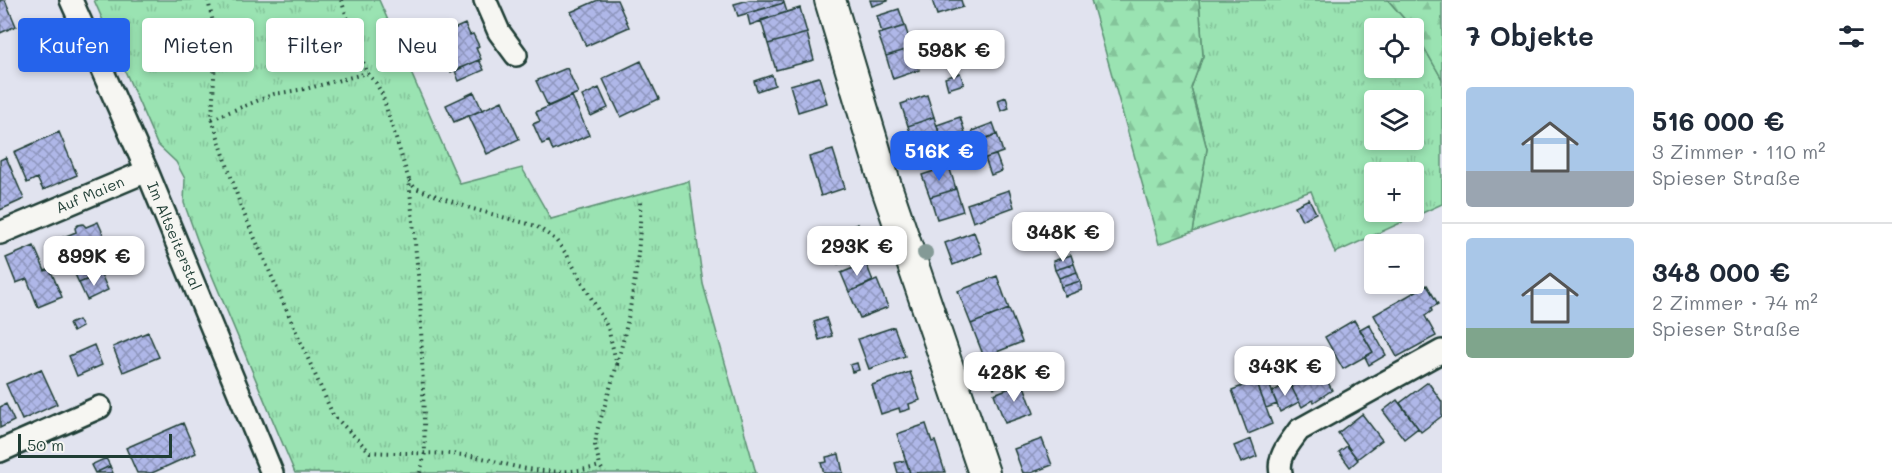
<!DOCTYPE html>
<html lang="de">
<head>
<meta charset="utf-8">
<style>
	:root { --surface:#fff; --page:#f2f2f3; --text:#1f2937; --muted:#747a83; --line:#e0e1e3; --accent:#2563eb }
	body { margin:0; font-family:Mali,sans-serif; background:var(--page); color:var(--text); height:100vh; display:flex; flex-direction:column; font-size:22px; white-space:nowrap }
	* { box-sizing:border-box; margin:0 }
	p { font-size:20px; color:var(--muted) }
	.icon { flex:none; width:33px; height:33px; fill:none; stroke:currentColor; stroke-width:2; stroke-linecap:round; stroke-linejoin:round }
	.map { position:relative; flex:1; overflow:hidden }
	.sheet { display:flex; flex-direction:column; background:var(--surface); width:450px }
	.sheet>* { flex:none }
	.guide { position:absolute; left:18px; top:18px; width:570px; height:54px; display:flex; gap:12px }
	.tools { position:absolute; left:1364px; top:18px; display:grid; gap:12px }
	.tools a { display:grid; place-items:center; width:60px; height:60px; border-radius:6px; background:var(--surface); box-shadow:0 3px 9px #0003; font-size:30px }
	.scale { position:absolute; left:18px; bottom:15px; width:154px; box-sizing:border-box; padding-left:6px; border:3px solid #1f3d34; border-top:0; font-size:16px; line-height:21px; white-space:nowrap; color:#1f3d34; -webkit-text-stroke:4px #f6f6f2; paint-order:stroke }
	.price { position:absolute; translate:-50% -51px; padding:0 14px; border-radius:12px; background:#fff; color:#222; font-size:20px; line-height:39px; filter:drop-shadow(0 2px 3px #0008) }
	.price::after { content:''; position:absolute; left:50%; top:36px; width:18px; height:14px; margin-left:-9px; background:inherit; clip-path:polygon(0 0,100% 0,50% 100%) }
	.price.active { background:var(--accent); color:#fff }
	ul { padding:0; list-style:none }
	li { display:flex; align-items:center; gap:18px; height:150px; padding:0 24px }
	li+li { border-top:2px solid var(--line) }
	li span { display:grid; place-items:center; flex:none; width:168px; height:120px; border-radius:6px; color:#555 }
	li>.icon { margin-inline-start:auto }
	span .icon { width:72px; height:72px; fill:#fffc; stroke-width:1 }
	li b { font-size:26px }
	h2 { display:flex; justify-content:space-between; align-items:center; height:72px; padding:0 24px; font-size:26px }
	.pill { padding:0 21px; border-radius:6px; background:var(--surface); box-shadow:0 3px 9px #0003; font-size:21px; line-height:54px }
	.pill.active { background:var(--accent); color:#fff }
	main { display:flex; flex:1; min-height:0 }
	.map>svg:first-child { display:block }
</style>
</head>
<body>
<main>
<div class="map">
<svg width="1442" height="473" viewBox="0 0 1442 473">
	<defs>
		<pattern id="grass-tufts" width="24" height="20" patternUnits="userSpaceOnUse" patternTransform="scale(1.5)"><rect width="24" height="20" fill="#9ae3b2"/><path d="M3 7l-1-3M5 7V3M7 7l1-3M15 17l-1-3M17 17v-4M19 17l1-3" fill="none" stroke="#84c49a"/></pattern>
		<pattern id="forest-firs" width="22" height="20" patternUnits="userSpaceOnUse" patternTransform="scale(1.5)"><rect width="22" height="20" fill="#9ae3b2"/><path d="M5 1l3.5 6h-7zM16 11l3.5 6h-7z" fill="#84c49a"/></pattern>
		<pattern id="building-cross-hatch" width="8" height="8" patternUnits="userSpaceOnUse" patternTransform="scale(1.5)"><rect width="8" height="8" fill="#afb7e8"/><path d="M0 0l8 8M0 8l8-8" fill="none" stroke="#8e96bd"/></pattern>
	</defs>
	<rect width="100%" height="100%" fill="#e1e3ef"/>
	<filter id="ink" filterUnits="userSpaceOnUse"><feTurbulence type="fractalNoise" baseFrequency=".0167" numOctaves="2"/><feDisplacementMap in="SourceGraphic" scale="12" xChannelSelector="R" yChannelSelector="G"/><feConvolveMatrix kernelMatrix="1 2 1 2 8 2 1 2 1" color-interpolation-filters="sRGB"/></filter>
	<g filter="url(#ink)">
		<path fill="url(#grass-tufts)" stroke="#5c9073" stroke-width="1.5" fill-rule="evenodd" d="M94,0H379L460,184L522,168L551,219L689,181L703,284L756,473H295L198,242L184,203L185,179L176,162L157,144Z
			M1199,0H1388L1414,30L1442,79V204L1335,253L1311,191L1193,232L1207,149L1191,88L1203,56ZM1374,28H1413V68H1374ZM1374,100H1413V140H1374ZM1374,172H1413V212H1374Z"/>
		<path fill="url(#forest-firs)" stroke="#5c9073" stroke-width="1.5" d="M1091,0H1199L1203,56L1191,88L1207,149L1193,232L1159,244Z
			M1388,0H1442V79L1414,30Z"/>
		<path fill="url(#building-cross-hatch)" stroke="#1f3d34" stroke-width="1.5" d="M0,0H5L16,26L0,33Z
			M598,0H617L629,27L586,46L571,12Z
			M749,0H783L784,3L738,16L734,4Z
			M870,0H888V1L872,6Z
			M932,0H961L963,7L937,15Z
			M784,3L787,12L750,25L747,13Z
			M800,8L807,33L768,44L761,20Z
			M899,9L905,26L882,33L877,16Z
			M465,24L470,35L473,34L479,46L476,48L481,59L451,72L436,37Z
			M905,26L912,48L886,56L878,34Z
			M807,33L814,60L776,70L768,44Z
			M912,48L919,70L893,79L886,56Z
			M479,60L484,70L459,81L455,71Z
			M641,61L659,99L621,117L603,79Z
			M567,68L578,93L548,106L536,81Z
			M960,73L964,84L948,89L945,78Z
			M772,75L775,85L757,91L754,81Z
			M819,77L827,103L798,112L790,85Z
			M599,88L608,108L591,116L582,96Z
			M474,92L482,110L454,122L446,105Z
			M927,95L934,117L908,126L901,104Z
			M572,96L589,135L553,151L549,141L542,144L533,124L540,121L536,112Z
			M1006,97L1009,108L1001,111L998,100Z
			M502,101L519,139L487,154L469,116Z
			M934,117L941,139L915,148L908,126Z
			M960,117L965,132L941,139L937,125Z
			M993,123L997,134L976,142L972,131Z
			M59,132L77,175L43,190L37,178L27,183L14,152Z
			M997,134L1003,152L980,160L974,143Z
			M833,150L845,188L821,196L809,157Z
			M996,155L1002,171L991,175L985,158Z
			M6,157L24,199L0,210V160Z
			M949,166L956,189L930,197L922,175Z
			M956,189L963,211L937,219L930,197Z
			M1009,190L1014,207L973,222L967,204Z
			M1309,199L1316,213L1302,220L1295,206Z
			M98,222L117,266L79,283L59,239L76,232L75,228L78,225L83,224L86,227Z
			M858,224L868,253L838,264L828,235Z
			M974,232L982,253L953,265L945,243Z
			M34,246L45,271L50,269L62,297L38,307L27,279L16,283L6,258Z
			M1071,255L1074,264L1055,270L1053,261Z
			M866,263L873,281L849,292L841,273Z
			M1074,264L1077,272L1059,278L1055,270Z
			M1077,272L1080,281L1061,287L1059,278Z
			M101,274L108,290L87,300L79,283Z
			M997,276L1009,309L971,324L958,291Z
			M877,280L888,307L860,318L849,292Z
			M1080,281L1082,290L1065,296L1061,287Z
			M1427,285L1438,304L1431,308L1432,311L1425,316L1436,336L1397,357L1374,315Z
			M1009,309L1022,342L984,357L971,324Z
			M826,318L832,336L819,340L814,322Z
			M78,320L82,327L73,332L69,324Z
			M1354,320L1373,352L1343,369L1325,337Z
			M1369,324L1386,355L1369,365L1365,357L1373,352L1360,329Z
			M894,327L905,356L869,369L858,339Z
			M148,332L159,357L123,372L113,347Z
			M94,345L102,365L77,376L69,356Z
			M1316,360L1332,390L1314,402L1313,400L1302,407L1286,377Z
			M857,363L859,370L852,372L850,365Z
			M41,369L57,404L22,420L6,384Z
			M1264,371L1277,404L1266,408L1254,375Z
			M910,372L920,400L909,404L910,409L900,412L899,408L881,414L872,385Z
			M1008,373L1011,381L994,388L991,380Z
			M1256,381L1272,424L1248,434L1232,390Z
			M1289,382L1299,402L1280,412L1272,392Z
			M1428,382L1442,402V416L1421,432L1400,403Z
			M1023,383L1034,413L1005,423L994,394Z
			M1397,400L1418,428L1404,439L1383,411Z
			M6,404L14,421L0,428V407Z
			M1362,414L1382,440L1357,459L1338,433Z
			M183,423L196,453L152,473H137L126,448Z
			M926,424L932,442L935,441L945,472L910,473L897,434Z
			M1042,439L1052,465L1031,473H1023L1014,449Z
			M1251,439L1257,456L1241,463L1234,446Z
			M1347,446L1358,460L1350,467L1339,452Z
			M839,454L843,473H824L821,463L827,462L826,457Z
			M106,458L110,466L95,473L91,465Z
			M906,460L910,473H898L895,463Z
			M110,466L113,473H95Z"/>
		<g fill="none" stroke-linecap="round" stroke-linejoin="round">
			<g stroke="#1f3d34" stroke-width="26">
				<path id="street" d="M71,0L147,171L272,473
					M485,0L499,32L516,55
					M0,233L147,171
					M0,451L100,407
					M1281,473C1277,456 1290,443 1299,430L1442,351"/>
			</g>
			<g stroke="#1f3d34" stroke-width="34">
				<path id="secondary" d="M830,0L884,180L984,473"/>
			</g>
			<path stroke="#1f3d34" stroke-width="4" stroke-dasharray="1.5 4.5" stroke-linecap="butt" d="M208,0L216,36L212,119L241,207L333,415L370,452C401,454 433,452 463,455C486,457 501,464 522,468C549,473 574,473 600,466
				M341,0L367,73L376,83L382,94L409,180L420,295L425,453L420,473
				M212,119L274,94L305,89L367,73
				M409,181L415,188L434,195L473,209L536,226L555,239L567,255L608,328L617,365L597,431L595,445L600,466L604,473
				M617,364C630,318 642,250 640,202"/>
			<use href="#street" stroke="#f6f6f2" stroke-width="21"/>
			<use href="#secondary" stroke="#f6f6f2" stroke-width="30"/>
		</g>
		<circle fill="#849a96" cx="925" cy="253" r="8"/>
	</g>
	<g text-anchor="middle" stroke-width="4.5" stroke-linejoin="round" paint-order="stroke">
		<g font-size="15" fill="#1f3d34" stroke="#f6f6f2">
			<text transform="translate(90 195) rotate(-23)" y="5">Auf Maien</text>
			<text transform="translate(174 236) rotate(67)" y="5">Im Altseiterstal</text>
		</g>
	</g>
</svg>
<div class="tools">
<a><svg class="icon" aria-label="locate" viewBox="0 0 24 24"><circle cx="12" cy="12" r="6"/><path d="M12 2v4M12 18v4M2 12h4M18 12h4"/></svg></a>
<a><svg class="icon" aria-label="layers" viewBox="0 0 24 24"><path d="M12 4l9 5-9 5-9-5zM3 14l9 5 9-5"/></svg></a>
<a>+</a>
<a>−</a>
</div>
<div class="scale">50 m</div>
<b class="price" style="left:954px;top:81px">598K €</b>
<b class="price active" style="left:939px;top:182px">516K €</b>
<b class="price" style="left:1063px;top:263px">348K €</b>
<b class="price" style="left:857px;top:277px">293K €</b>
<b class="price" style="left:94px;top:287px">899K €</b>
<b class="price" style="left:1285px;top:397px">343K €</b>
<b class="price" style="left:1014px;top:403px">428K €</b>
<div class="guide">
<a class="pill active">Kaufen</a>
<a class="pill">Mieten</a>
<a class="pill">Filter</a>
<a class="pill">Neu</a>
</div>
</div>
<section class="sheet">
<h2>7 Objekte<svg class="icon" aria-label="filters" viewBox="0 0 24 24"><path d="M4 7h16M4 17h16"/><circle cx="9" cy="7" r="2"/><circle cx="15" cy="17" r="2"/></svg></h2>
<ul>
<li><span style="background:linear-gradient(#a9c7e8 70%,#9aa5b1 0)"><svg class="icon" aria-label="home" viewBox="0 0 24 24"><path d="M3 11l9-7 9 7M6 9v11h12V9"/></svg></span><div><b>516 000 €</b><p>3 Zimmer · 110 m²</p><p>Spieser Straße</p></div></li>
<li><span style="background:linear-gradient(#a9c7e8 75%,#7fa58c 0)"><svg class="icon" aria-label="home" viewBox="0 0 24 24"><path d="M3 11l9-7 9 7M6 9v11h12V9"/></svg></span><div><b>348 000 €</b><p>2 Zimmer · 74 m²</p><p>Spieser Straße</p></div></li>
</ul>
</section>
</main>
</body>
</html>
